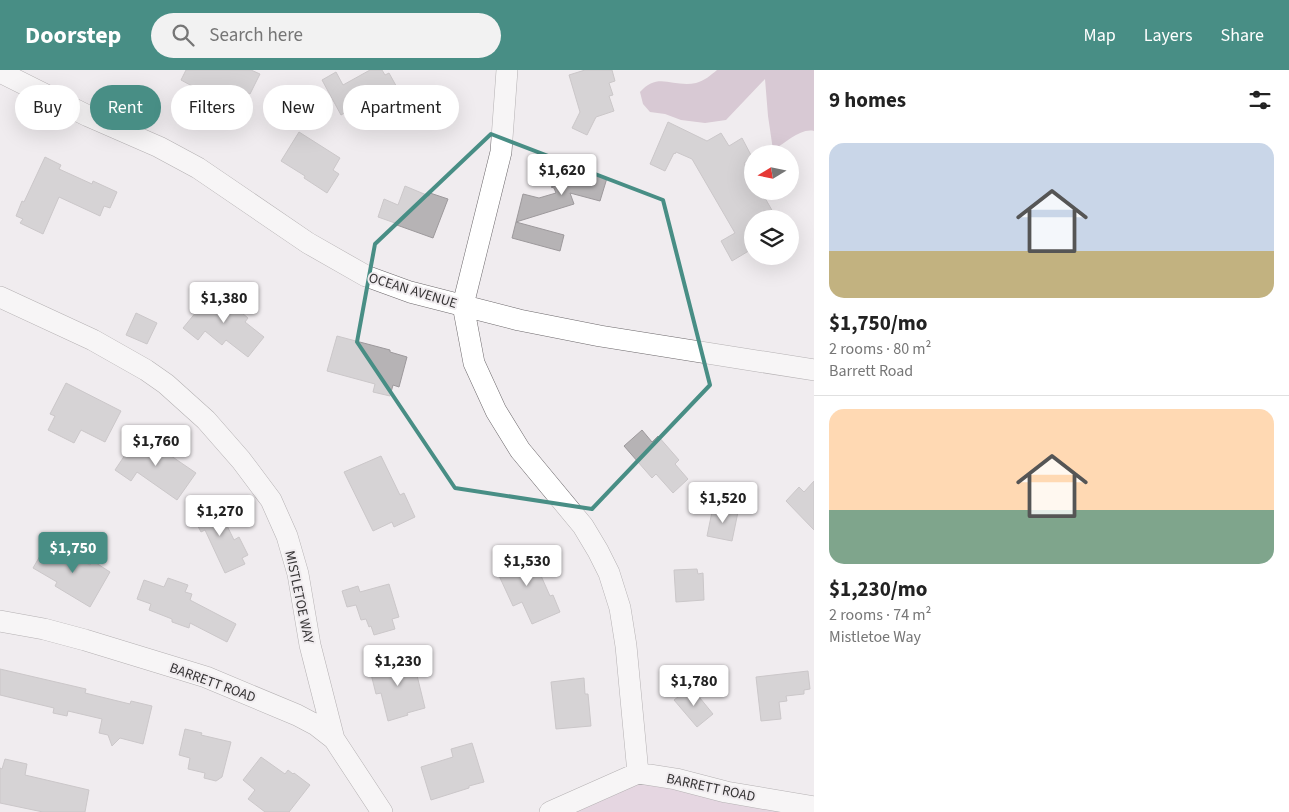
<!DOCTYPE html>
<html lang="en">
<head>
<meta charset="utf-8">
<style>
	:root { --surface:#fff; --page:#f2f2f2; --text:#222; --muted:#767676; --line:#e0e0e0; --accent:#488e85 }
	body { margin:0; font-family:"Source Sans 3",sans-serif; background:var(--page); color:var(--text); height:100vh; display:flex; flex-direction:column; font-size:19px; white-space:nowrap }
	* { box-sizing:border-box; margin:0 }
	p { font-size:16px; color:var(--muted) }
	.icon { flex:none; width:28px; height:28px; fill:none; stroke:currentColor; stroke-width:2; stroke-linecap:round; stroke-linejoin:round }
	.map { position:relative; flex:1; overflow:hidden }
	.side { display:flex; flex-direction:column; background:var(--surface); width:475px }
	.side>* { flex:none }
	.guide { position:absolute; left:15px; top:15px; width:475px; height:45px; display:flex; gap:10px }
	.needle { width:32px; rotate:260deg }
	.fabs { position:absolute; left:744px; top:75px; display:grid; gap:10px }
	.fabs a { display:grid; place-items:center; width:55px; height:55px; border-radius:50%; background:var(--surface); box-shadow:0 5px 20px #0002; font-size:25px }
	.price { position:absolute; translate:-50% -42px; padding:0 11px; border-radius:5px; background:#fff; color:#222; font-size:16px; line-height:32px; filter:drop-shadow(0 1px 2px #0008) }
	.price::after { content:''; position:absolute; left:50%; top:30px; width:15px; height:11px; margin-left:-8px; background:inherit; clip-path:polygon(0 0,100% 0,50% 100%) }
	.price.active { background:var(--accent); color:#fff }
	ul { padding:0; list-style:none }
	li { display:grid; align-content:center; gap:10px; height:265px; padding:0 15px }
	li+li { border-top:1px solid var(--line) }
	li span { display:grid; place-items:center; height:155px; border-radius:15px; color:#555 }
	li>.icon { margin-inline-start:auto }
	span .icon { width:90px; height:90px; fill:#fffc; stroke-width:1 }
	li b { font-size:21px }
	h2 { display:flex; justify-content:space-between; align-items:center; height:60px; padding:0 15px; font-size:21px }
	.tag { padding:0 18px; border-radius:22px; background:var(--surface); box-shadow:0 5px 20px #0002; font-size:18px; line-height:45px }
	.tag.active { background:var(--accent); color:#fff }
	header { display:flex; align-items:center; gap:30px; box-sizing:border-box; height:70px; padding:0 25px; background:var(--accent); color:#fff }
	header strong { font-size:24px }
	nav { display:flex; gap:28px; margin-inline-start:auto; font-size:18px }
	.search { width:350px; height:45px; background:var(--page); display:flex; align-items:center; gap:12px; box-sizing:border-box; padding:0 18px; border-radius:28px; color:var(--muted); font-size:19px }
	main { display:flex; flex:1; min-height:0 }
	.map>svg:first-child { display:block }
</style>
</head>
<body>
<header>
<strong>Doorstep</strong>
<div class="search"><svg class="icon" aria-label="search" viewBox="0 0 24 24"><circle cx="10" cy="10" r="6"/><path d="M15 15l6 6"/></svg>Search here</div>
<nav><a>Map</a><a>Layers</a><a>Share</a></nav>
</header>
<main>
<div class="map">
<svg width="814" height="742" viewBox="0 0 814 742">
	<rect width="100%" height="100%" fill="#f0ecef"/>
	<path fill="#d7bbd0" d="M640,709L814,742H552Z"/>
	<path fill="#ba9eb3" d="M717,0H814V61C800,58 786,73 773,80L768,46L765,9L726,50L705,53L681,50L665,44L650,42L643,34L640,22C658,1 673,18 696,13C704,11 711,5 717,0Z"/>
	<path fill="#b6b3b5" stroke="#9d999c" d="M186,0H251L260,4L250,24L244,21L238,33L226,27L224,32L212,25L206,38L186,28L192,16L181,10Z
		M370,0H382L385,5L389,3L404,30L400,32L406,44L379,59L369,40L365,42L360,34L341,45L322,10L336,2L343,15Z
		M585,0H612L615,11L609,13L613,25L609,26L614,41L596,47L587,65L572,58L580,42L569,5Z
		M668,52L707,71L721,63L729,76L742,68L752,87L744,93L752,107V121H761L777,149H752V179L732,191L721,171L735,163L692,89L676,82L675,84L674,83L665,101L650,94Z
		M299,62L340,88L333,100L339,104L327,123L304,108L305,106L281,91Z
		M45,87L61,95L59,99L92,114L93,111L117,122L110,138L104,136L100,146L59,127L43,164L20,153L23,149L16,146L22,131L24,132Z
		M583,102L607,108L600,131L570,123L574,134L516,152L523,124L539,128L556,123L554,118L551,117L581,108Z
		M405,116L429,126L430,123L448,129L433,168L394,154L395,153L378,147L384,129L398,135Z
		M516,152L564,165L560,181L512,168Z
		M215,219L226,228L228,225L239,234L236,238L248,248L245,252L264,267L248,287L226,270L222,275L205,261L198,270L183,258Z
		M136,243L157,253L147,274L126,265Z
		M337,266L390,280V282L407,287L399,317L393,315L390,326L373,322L375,314L327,301Z
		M66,313L121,341L105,372L81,360L74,373L48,360L55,346L50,344Z
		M642,360L652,372L658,366L679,390L675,394L688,409L673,423L656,404L652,408L624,376Z
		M139,364L196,403L177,430L137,402L131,411L115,400Z
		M381,386L400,425L404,423L415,447L394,457L392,452L373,461L344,402Z
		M814,411V460L786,431L799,417L804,422Z
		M215,431L234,470L239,467L248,485L242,488L245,494L225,503L205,460L201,462L191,443Z
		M713,437L738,442L732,471L707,466Z
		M67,477L71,479L73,486L90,495L93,491L110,502L90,537L55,516L57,512L33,498L44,479L55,485L61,478Z
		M530,481L550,526L553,525L560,542L532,554L522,532L513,536L495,497Z
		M697,499L698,504L703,503L704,530L676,532L674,500Z
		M168,508L188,515L185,522L192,524L190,530L236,554L227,572L190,553L189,558L172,552V549L149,540L151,534L137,529L144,510L164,517Z
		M389,514L399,547L392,549L395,559L374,565L371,556L369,557L366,549L361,550L356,535L347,537L342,521L358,516L360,522Z
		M412,585L425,638L407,643L408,645L388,651L381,623L376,624L369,596Z
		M0,599L86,619L85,623L130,634L131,631L152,636L143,674L120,668L112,676L108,665L99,663L102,649L68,641L67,646L53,643L54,638L0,625Z
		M808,601L810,619L804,620V624L786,626L787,631L779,632L781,649L761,651L756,607Z
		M584,608L585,624H588L591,656L556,659L551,612Z
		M691,617L713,644L697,657L674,630Z
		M185,659L202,663L201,665L231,672L222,707L216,711L204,708L205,703L188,699L190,688L179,685Z
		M472,673L484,712L469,716V718L431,730L421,697L453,687L451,679Z
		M261,687L285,704L288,700L293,704L294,703L310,715L289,742H265L248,729L255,720L243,710Z
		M5,689L27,694L25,705L89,720L85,742H43L0,733V698L2,699Z"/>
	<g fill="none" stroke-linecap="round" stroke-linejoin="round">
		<g stroke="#6c686b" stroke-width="22">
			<path id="minor" d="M507,0L501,82L463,235L474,293L496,341L520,380L583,456L598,481L609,503L620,538L626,576L638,703
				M0,2L88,46L159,77L198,98L308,173L366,206L410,222L519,250L600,266L814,300
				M0,227L93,270L146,300L166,314L206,350L241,390L271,430L287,466L298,504L310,575L334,669
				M0,551L44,559L85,570L206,607L297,645L316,655L334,669L382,742
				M638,703L676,709L726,722L814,737
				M550,742L638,703"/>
		</g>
		<use href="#minor" stroke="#fff" stroke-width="21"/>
	</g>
	<path d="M0 0H814V742H0ZM491,64L663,130L710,315L592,439L455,418L357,272L375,174Z" fill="#f0ecef" fill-opacity=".55" fill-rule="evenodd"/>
	<path fill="none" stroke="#488e85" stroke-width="4" stroke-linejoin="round" d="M491,64L663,130L710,315L592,439L455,418L357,272L375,174Z"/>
	<g text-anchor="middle" stroke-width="4" stroke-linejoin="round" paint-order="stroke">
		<g font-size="14" fill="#353334" stroke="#f0ecef">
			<text transform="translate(413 220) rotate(17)" y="5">OCEAN AVENUE</text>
			<text transform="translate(300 527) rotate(78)" y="5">MISTLETOE WAY</text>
			<text transform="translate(213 612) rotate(20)" y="5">BARRETT ROAD</text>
			<text transform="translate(711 717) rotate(12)" y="5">BARRETT ROAD</text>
		</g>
	</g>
</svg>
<div class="fabs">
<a><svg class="needle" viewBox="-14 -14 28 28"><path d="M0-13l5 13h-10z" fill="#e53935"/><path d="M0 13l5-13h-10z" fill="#767676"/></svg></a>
<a><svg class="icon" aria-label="layers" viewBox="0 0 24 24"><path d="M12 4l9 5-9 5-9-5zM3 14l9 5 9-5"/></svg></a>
</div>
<b class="price" style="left:562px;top:126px">$1,620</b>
<b class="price" style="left:224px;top:254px">$1,380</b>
<b class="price" style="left:156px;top:397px">$1,760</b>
<b class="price" style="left:723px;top:454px">$1,520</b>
<b class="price" style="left:220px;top:467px">$1,270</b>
<b class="price active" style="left:73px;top:504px">$1,750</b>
<b class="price" style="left:527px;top:517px">$1,530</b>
<b class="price" style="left:398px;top:617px">$1,230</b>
<b class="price" style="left:694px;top:637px">$1,780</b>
<div class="guide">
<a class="tag">Buy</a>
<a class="tag active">Rent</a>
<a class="tag">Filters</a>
<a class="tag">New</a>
<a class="tag">Apartment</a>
</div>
</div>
<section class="side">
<h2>9 homes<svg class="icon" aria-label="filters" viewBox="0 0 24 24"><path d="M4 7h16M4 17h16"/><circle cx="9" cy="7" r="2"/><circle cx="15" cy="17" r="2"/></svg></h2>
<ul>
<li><span style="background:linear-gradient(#c9d6e8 70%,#c2b280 0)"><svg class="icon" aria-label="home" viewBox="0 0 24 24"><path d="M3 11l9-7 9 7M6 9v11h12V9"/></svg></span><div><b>$1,750/mo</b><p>2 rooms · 80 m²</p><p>Barrett Road</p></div></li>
<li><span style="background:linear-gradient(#ffd9b3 65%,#7fa58c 0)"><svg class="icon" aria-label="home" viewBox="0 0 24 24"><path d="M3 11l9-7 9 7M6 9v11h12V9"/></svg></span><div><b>$1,230/mo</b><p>2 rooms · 74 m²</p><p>Mistletoe Way</p></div></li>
</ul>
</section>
</main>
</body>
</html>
